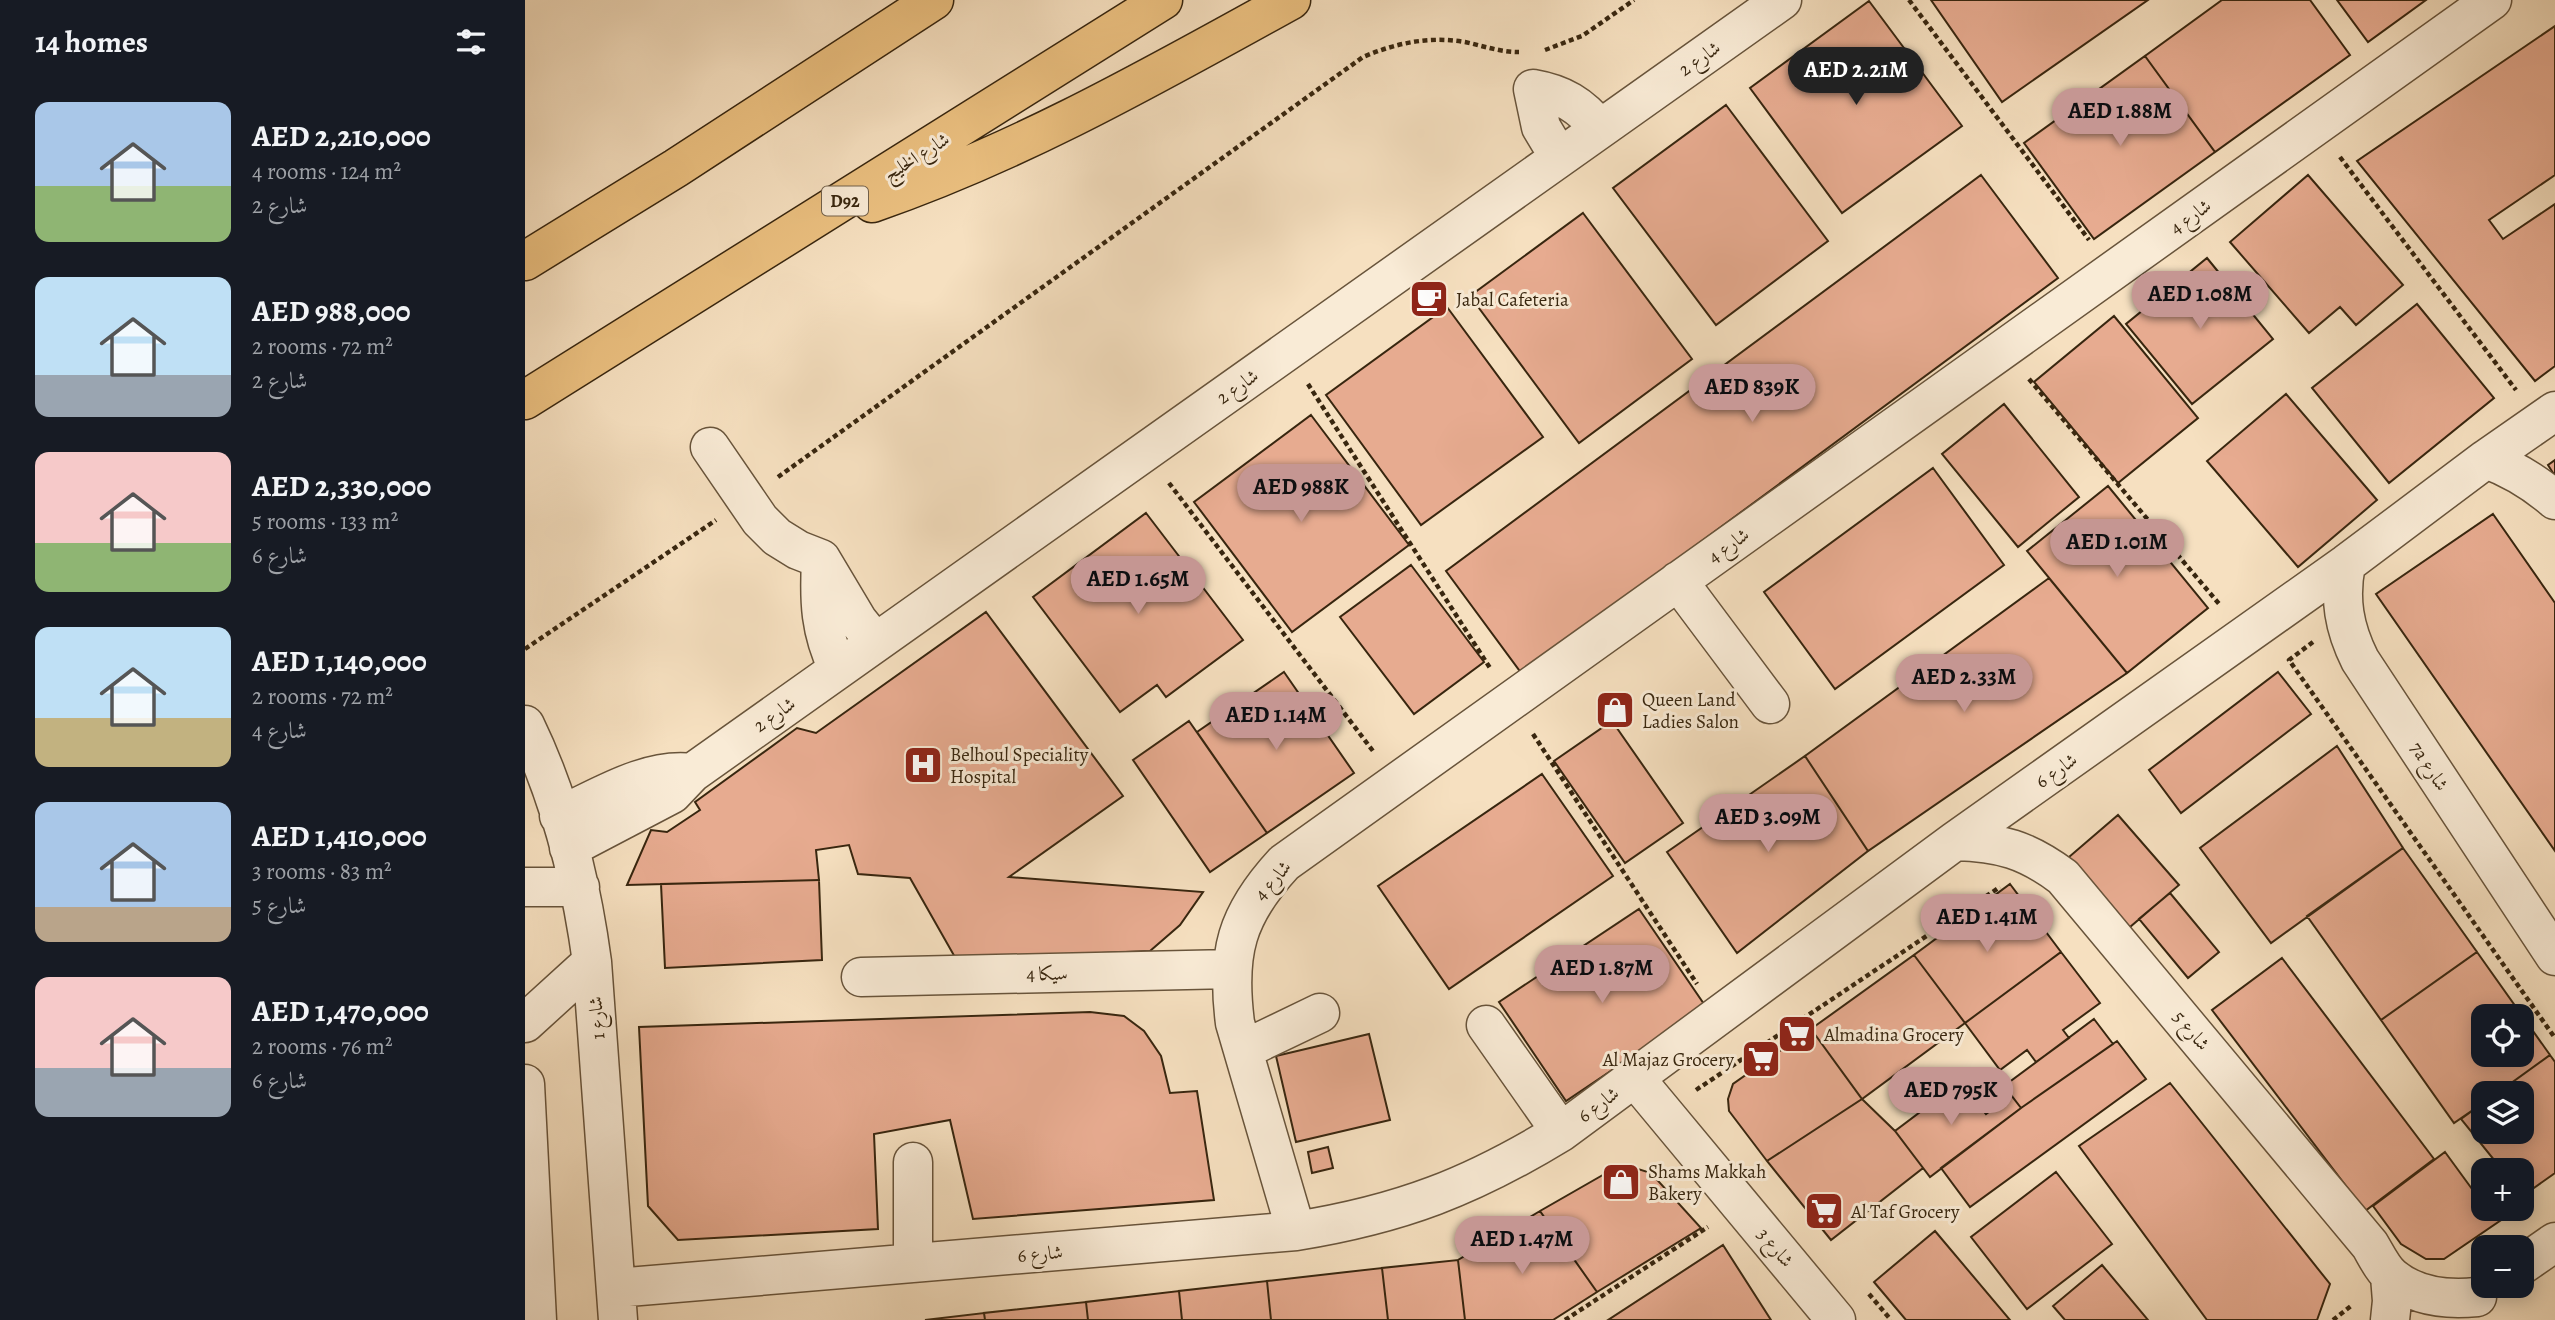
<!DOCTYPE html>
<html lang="en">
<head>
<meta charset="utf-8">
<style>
	:root { --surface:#171b24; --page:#20242c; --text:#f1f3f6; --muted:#9ea1a6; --accent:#c59692 }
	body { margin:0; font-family:Alegreya,Amiri,serif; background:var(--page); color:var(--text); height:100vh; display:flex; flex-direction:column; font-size:26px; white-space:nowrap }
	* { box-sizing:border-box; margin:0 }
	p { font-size:23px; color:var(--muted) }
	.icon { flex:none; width:38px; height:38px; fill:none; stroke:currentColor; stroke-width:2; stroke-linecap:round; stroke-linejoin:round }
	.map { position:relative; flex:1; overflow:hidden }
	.drawer { display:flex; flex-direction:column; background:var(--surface); width:525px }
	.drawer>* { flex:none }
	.buttons { position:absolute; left:1946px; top:1004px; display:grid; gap:14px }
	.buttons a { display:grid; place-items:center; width:63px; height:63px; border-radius:14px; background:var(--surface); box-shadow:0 4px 18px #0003; font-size:35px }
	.price { position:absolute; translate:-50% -60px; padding:0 16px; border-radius:24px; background:var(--accent); color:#111; font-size:23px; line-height:46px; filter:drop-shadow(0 2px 4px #0008) }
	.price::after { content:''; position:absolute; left:50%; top:42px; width:21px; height:16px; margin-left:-10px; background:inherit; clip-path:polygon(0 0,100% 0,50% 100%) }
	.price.selected { background:#222; color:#fff }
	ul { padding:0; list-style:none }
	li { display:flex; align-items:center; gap:21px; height:175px; padding:0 35px }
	li span { display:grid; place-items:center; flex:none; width:196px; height:140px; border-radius:14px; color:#555 }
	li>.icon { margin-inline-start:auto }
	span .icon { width:84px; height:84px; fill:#fffc; stroke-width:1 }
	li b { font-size:30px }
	h2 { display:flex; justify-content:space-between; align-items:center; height:84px; padding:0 35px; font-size:30px }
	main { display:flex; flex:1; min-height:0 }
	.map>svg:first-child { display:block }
</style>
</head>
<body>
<main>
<section class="drawer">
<h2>14 homes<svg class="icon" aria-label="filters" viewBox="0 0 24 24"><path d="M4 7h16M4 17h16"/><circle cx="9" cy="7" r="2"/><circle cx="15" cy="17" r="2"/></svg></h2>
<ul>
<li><span style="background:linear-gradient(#a9c7e8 60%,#8fb573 0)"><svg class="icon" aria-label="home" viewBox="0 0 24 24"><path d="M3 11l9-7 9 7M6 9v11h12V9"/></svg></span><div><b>AED 2,210,000</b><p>4 rooms · 124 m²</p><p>شارع 2</p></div></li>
<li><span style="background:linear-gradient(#bfe0f5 70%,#9aa5b1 0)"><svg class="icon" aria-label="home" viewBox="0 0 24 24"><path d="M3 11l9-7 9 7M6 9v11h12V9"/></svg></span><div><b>AED 988,000</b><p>2 rooms · 72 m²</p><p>شارع 2</p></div></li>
<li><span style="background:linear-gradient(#f6c9c9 65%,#8fb573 0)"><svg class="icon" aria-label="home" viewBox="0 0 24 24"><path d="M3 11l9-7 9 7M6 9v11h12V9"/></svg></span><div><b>AED 2,330,000</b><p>5 rooms · 133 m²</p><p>شارع 6</p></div></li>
<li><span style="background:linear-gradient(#bfe0f5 65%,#c2b280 0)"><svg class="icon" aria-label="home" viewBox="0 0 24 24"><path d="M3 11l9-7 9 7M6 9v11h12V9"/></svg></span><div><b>AED 1,140,000</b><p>2 rooms · 72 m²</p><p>شارع 4</p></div></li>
<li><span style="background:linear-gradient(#a9c7e8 75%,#b9a48a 0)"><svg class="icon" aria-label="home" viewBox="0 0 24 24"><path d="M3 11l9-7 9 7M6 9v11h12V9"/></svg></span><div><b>AED 1,410,000</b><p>3 rooms · 83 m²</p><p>شارع 5</p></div></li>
<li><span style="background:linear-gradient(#f6c9c9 65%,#9aa5b1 0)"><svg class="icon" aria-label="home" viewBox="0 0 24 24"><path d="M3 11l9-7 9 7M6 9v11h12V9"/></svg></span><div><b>AED 1,470,000</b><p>2 rooms · 76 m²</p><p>شارع 6</p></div></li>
</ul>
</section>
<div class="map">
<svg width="2030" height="1320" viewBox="0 0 2030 1320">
	<rect width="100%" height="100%" fill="#f6e0c0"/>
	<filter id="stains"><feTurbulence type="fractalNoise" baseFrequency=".00286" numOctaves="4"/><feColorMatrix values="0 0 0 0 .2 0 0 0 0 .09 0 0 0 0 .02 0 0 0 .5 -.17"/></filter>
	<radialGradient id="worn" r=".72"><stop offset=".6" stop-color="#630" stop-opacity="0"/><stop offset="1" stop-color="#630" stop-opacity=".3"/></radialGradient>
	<path fill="#e7ab90" stroke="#38260f" stroke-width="2" fill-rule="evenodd" d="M1406,0H1623L1477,102Z
		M1697,0H1785L1825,55L1690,152L1620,56Z
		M1812,0H1901L1843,42Z
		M1344,1L1437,126L1317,213L1225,88Z
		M2030,26V175L1964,220L1978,239L2030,204V366L2010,381L1832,161Z
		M1620,56L1690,152L1569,239L1499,143Z
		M1201,105L1303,241L1191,325L1088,188Z
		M1456,175L1533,278L997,674L921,571Z
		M1783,175L1878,285L1831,325L1815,307L1784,333L1705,242Z
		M1058,213L1167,359L1054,443L945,296Z
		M1682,258L1748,339L1667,404L1601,324Z
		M1892,304L1969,398L1864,483L1787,388Z
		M922,307L1018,437L896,525L801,395Z
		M1589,316L1673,418L1593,483L1509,382Z
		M1761,394L1852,500L1773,567L1682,461Z
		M1479,404L1554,497L1493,547L1417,454Z
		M786,415L884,545L767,632L669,502Z
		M2030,460V476L2023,465Z
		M1408,468L1479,565L1310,689L1239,592Z
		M1583,486L1683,608L1602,673L1502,551Z
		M621,513L718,640L641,697L632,685L595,712L508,597Z
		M1968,514L2030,603V851L1851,594Z
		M886,565L959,662L889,714L815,617Z
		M1524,578L1602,673L1343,851L1280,756Z
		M461,612L598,796L484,877L678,892L655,925L625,951L431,959L385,878L333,874L324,845L291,850L294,880L102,885L126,830L142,832L175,810L170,802L272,728L291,733Z
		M759,672L829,773L742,833L672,732Z
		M1753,672L1786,714L1656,813L1624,770Z
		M664,721L742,833L685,872L608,760Z
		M1087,721L1158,823L1100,863L1029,761Z
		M1812,746L1878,848L1746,943L1675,848Z
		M1280,756L1343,851L1212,953L1142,852Z
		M1017,774L1088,876L924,989L853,886Z
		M1593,815L1654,885L1598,933L1537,863Z
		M1878,848L1952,952L1856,1020L1782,916Z
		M294,880L297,960L140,968L136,884Z
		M1485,884L1536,952L1440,1023L1389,955Z
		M1645,893L1694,952L1663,978L1614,919Z
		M1114,909L1181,1007L1041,1101L974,1002Z
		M1536,952L1575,1003L1538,1030L1544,1038L1511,1062L1502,1050L1475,1070L1440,1023Z
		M1952,952L2025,1055L1971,1094H1958V1103L1929,1123L1856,1020ZM1958,1017H1997V1055H1958Z
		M1389,955L1440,1023L1337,1099L1286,1029Z
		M1757,958L1909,1159L1840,1211L1687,1010Z
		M565,1012L599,1016L619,1031L636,1056L645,1093L672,1091L689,1200L448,1219L425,1120L349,1134L353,1229L153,1240L123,1206L114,1027Z
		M1569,1019L1588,1044L1496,1108L1479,1086Z
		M1286,1029L1337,1099L1242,1161L1204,1111L1203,1099L1208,1084Z
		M844,1034L865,1120L771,1142L751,1056Z
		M1592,1041L1621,1079L1445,1207L1416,1168L1496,1108Z
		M2025,1055L2030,1062V1173L1999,1195L1997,1171H1978L1936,1119L1958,1103V1132H1997V1094H1971Z
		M1435,1082L1461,1114L1486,1095L1496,1108L1405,1177L1370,1131Z
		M1645,1083L1805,1284L1792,1320H1682L1554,1146Z
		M1337,1099L1370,1131L1398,1168L1306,1240L1242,1161Z
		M803,1147L808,1168L787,1173L783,1152Z
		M1920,1152L1947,1189L1955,1184L1958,1188V1209H1976L1982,1216L1919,1259H1901L1876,1244L1848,1206Z
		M1097,1164L1126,1173L1176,1228L1072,1292L1015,1211Z
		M1531,1172L1587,1244L1502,1309L1446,1237Z
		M1015,1211L1072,1292L1028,1320H940L933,1260Z
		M1410,1231L1485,1320H1381L1349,1282Z
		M1198,1245L1246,1320H1083Z
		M933,1260L940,1320H863L857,1268Z
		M1577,1265L1623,1320H1540L1528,1306Z
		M857,1268L863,1320H746L742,1281Z
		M742,1281L746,1320H657L654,1291Z
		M654,1291L657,1320H563L561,1302Z
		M561,1302L563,1320H460L459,1313Z
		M459,1313L460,1320H400Z"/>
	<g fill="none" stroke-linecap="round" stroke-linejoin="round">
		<g stroke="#68543b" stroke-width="41">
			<path id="minor" d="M1034,157L1016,127L1008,89C1037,94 1056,105 1075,129
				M185,447L235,520L252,537L273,550L296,559L333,621L350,642
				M1961,459C1988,469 2008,481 2030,500
				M296,561C294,602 295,631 313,669
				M1821,564C1814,599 1819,628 1835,660L2030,956
				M1153,581L1245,704
				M0,725C36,799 56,881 67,962L93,1320
				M34,816C74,798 122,767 167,773
				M1430,841C1475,842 1502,850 1538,877L1845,1245C1851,1255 1858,1270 1867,1277C1891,1297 1923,1300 1952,1297
				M44,848L147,794L167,773L1257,0
				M0,887H55
				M336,977L707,969
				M0,1023L67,962
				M961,1025L1036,1132
				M718,1050L795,1013
				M1109,1077L1311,1320
				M0,1084L12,1320
				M388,1162V1263
				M771,1231L710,1023C701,953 711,915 759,863L1967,0
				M1997,1265L2030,1242
				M1865,1276L1867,1301L1865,1320
				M91,1288L771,1231C876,1214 946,1187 1036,1132L1430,841L1821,564L1961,459L2030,411"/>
		</g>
		<g stroke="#38260f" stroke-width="41">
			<path id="major" d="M347,203C495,152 630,75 766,0
				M0,261L151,168L409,0
				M0,400L638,0"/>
		</g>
		<path stroke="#38260f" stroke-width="4.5" stroke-dasharray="5 3.5" stroke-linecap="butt" d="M1384,0L1564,240
			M1020,50L1057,36L1109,0
			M1815,157L1991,390
			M1504,379L1695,605
			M783,384L965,668
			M253,477L838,57C871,43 904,36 940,42C958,46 975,52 994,52
			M644,483L848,751
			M1788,642L1764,660L2030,1038
			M0,649L191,520
			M1008,734L1172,984
			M1171,1090L1475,887
			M1344,1294L1366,1320
			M1040,1320L1183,1227
			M1808,1320L1826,1306"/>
		<use href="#minor" stroke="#f9ebd6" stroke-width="38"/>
		<use href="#major" stroke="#ebc080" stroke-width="38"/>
	</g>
	<defs>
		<g id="cafe-square" transform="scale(2.0125)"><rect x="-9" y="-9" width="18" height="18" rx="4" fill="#8f2418" stroke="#f9ebd6"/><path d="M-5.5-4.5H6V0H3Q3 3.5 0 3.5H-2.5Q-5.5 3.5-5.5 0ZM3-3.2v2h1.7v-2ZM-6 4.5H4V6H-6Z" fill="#fff"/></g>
		<g id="shop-square" transform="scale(2.0125)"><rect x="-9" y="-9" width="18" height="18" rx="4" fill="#8f2418" stroke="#f9ebd6"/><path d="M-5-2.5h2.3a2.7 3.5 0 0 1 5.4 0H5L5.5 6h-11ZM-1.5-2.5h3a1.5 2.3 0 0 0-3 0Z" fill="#fff"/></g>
		<g id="hospital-square" transform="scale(2.0125)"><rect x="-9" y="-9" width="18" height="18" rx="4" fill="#8f2418" stroke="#f9ebd6"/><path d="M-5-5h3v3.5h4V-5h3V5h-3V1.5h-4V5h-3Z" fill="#fff"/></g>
		<g id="supermarket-square" transform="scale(2.0125)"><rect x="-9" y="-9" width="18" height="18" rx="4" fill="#8f2418" stroke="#f9ebd6"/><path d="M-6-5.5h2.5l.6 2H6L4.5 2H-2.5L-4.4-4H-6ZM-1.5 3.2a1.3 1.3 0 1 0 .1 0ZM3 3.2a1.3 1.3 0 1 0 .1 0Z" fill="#fff"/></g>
	</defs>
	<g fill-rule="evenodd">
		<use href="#cafe-square" x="904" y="299"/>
		<use href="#shop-square" x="1090" y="710"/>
		<use href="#hospital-square" x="398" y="765"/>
		<use href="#supermarket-square" x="1272" y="1034"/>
		<use href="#supermarket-square" x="1236" y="1059"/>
		<use href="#shop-square" x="1096" y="1182"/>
		<use href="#supermarket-square" x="1299" y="1211"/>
	</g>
	<g text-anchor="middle" stroke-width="6" stroke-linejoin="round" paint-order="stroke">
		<rect fill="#f9ebd6" stroke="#72614b" stroke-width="2" x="297" y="186.5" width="46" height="29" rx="5"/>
		<g font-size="18" font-weight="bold" fill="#38260f">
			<text x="320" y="207">D92</text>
		</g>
		<g font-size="19" fill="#38260f" stroke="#f9ebd6">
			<text transform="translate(1174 58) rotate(-35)" y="7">شارع 2</text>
			<text transform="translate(391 156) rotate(-32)" y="7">شارع الخليج</text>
			<text transform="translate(1665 216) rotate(-36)" y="7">شارع 4</text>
			<text transform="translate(712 386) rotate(-35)" y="7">شارع 2</text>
			<text transform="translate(1203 545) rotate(-36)" y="7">شارع 4</text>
			<text transform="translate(249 714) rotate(-35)" y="7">شارع 2</text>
			<text transform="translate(1905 766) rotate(57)" y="7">7a شارع</text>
			<text transform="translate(1531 770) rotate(-35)" y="7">شارع 6</text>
			<text transform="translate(747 880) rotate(-49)" y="7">شارع 4</text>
			<text transform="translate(522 973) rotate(-1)" y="7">4 سيكا</text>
			<text transform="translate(71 1018) rotate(-94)" y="7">شارع 1</text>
			<text transform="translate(1667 1030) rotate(50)" y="7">شارع 5</text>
			<text transform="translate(1073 1104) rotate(-37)" y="7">شارع 6</text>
			<text transform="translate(1251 1247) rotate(50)" y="7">شارع 3</text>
			<text transform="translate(515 1253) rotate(-5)" y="7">شارع 6</text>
		</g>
		<g font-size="19" fill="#38260f" stroke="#f9ebd6" text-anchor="start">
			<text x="931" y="306">Jabal Cafeteria</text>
			<text x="1117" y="706">Queen Land<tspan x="1117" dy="22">Ladies Salon</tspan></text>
			<text x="425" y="761">Belhoul Speciality<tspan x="425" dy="22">Hospital</tspan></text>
			<text x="1299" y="1041">Almadina Grocery</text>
			<text x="1209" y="1066" text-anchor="end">Al Majaz Grocery</text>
			<text x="1123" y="1178">Shams Makkah<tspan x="1123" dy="22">Bakery</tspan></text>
			<text x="1326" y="1218">Al Taf Grocery</text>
		</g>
	</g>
	<rect width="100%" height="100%" filter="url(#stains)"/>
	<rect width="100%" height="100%" fill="url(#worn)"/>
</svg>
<div class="buttons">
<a><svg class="icon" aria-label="locate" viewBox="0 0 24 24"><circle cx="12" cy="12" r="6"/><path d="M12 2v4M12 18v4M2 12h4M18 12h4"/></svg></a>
<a><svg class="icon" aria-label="layers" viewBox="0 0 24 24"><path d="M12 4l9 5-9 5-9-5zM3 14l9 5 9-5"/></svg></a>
<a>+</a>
<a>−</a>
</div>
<b class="price selected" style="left:1331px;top:107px">AED 2.21M</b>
<b class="price" style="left:1595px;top:148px">AED 1.88M</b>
<b class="price" style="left:1675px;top:331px">AED 1.08M</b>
<b class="price" style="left:1227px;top:424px">AED 839K</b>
<b class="price" style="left:776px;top:524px">AED 988K</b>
<b class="price" style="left:1592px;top:579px">AED 1.01M</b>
<b class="price" style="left:613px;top:616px">AED 1.65M</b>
<b class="price" style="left:1439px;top:714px">AED 2.33M</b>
<b class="price" style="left:751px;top:752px">AED 1.14M</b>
<b class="price" style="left:1243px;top:854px">AED 3.09M</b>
<b class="price" style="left:1462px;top:954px">AED 1.41M</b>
<b class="price" style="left:1077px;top:1005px">AED 1.87M</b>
<b class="price" style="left:1426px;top:1127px">AED 795K</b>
<b class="price" style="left:997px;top:1276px">AED 1.47M</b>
</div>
</main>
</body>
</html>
